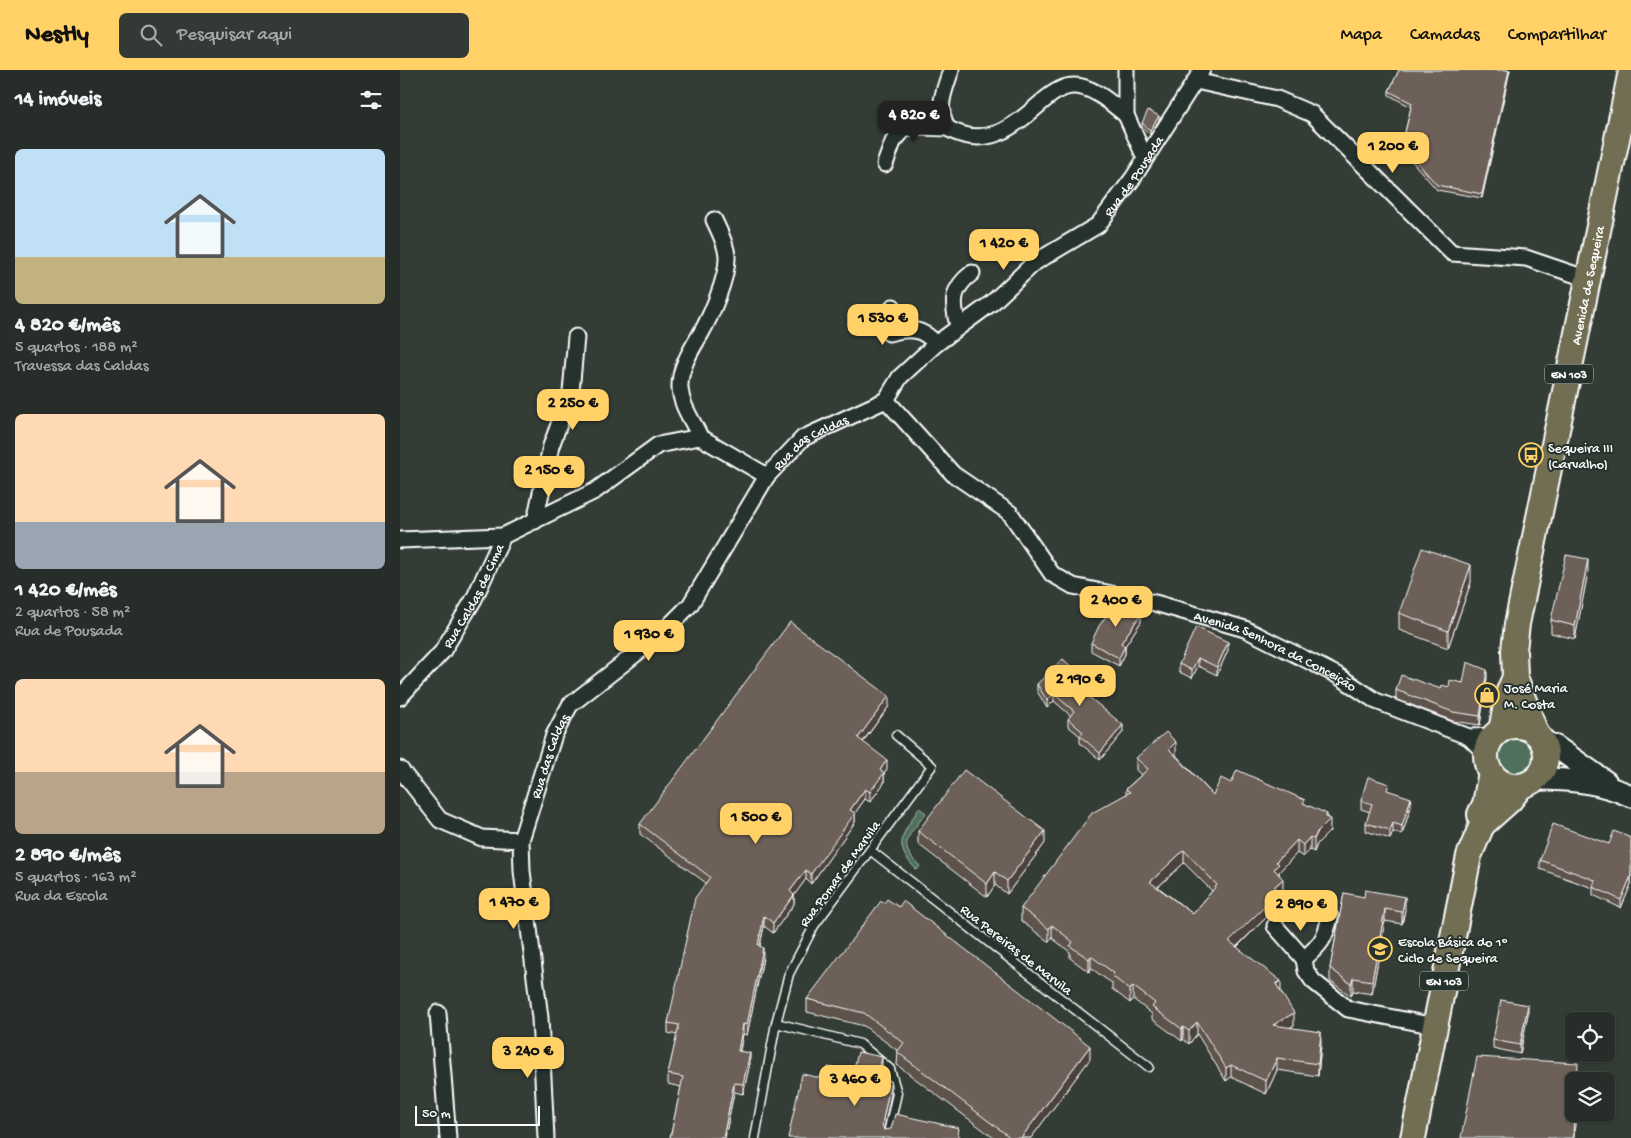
<!DOCTYPE html>
<html lang="pt">
<head>
<meta charset="utf-8">
<style>
	:root { --surface:#272d28; --page:#333934; --text:#f1f3f6; --muted:#a4a8a8; --line:#434945; --accent:#ffd166 }
	body { margin:0; font-family:"Gochi Hand",sans-serif; background:var(--page); color:var(--text); height:100vh; display:flex; flex-direction:column; font-size:19px; white-space:nowrap }
	* { box-sizing:border-box; margin:0 }
	p { font-size:16px; color:var(--muted) }
	.icon { flex:none; width:28px; height:28px; fill:none; stroke:currentColor; stroke-width:2; stroke-linecap:round; stroke-linejoin:round }
	.map { position:relative; flex:1; overflow:hidden }
	.drawer { display:flex; flex-direction:column; background:var(--surface); width:400px }
	.drawer>* { flex:none }
	.fabs { position:absolute; left:1165px; top:942px; display:grid; gap:10px }
	.fabs a { display:grid; place-items:center; width:50px; height:50px; border-radius:8px; background:var(--surface); box-shadow:0 1px 4px #0004,0 0 0 1px var(--line); font-size:25px }
	.scale { position:absolute; left:15px; bottom:12px; width:125px; box-sizing:border-box; padding-left:5px; border:2px solid #fff; border-top:0; font-size:14px; line-height:18px; white-space:nowrap; color:#fff; -webkit-text-stroke:4px #26332d; paint-order:stroke }
	.price { position:absolute; translate:-50% -42px; padding:0 11px; border-radius:10px; background:var(--accent); color:#111; font-size:16px; line-height:32px; filter:drop-shadow(0 1px 2px #0008) }
	.price::after { content:''; position:absolute; left:50%; top:30px; width:15px; height:11px; margin-left:-8px; background:inherit; clip-path:polygon(0 0,100% 0,50% 100%) }
	.price.selected { background:#222; color:#fff }
	ul { padding:0; list-style:none }
	li { display:grid; align-content:center; gap:10px; height:265px; padding:0 15px }
	li span { display:grid; place-items:center; height:155px; border-radius:8px; color:#555 }
	li>.icon { margin-inline-start:auto }
	span .icon { width:90px; height:90px; fill:#fffc; stroke-width:1 }
	li b { font-size:21px }
	h2 { display:flex; justify-content:space-between; align-items:center; height:60px; padding:0 15px; font-size:21px }
	header { display:flex; align-items:center; gap:30px; box-sizing:border-box; height:70px; padding:0 25px; background:var(--accent); color:#111 }
	header strong { font-size:24px }
	nav { display:flex; gap:28px; margin-inline-start:auto; font-size:18px }
	.search { width:350px; height:45px; background:var(--page); display:flex; align-items:center; gap:12px; box-sizing:border-box; padding:0 18px; border-radius:8px; color:var(--muted); font-size:19px }
	main { display:flex; flex:1; min-height:0 }
	.map>svg:first-child { display:block }
</style>
</head>
<body>
<header>
<strong>Nestly</strong>
<div class="search"><svg class="icon" aria-label="search" viewBox="0 0 24 24"><circle cx="10" cy="10" r="6"/><path d="M15 15l6 6"/></svg>Pesquisar aqui</div>
<nav><a>Mapa</a><a>Camadas</a><a>Compartilhar</a></nav>
</header>
<main>
<section class="drawer">
<h2>14 imóveis<svg class="icon" aria-label="filters" viewBox="0 0 24 24"><path d="M4 7h16M4 17h16"/><circle cx="9" cy="7" r="2"/><circle cx="15" cy="17" r="2"/></svg></h2>
<ul>
<li><span style="background:linear-gradient(#bfe0f5 70%,#c2b280 0)"><svg class="icon" aria-label="home" viewBox="0 0 24 24"><path d="M3 11l9-7 9 7M6 9v11h12V9"/></svg></span><div><b>4 820 €/mês</b><p>5 quartos · 188 m²</p><p>Travessa das Caldas</p></div></li>
<li><span style="background:linear-gradient(#ffd9b3 70%,#9aa5b1 0)"><svg class="icon" aria-label="home" viewBox="0 0 24 24"><path d="M3 11l9-7 9 7M6 9v11h12V9"/></svg></span><div><b>1 420 €/mês</b><p>2 quartos · 58 m²</p><p>Rua de Pousada</p></div></li>
<li><span style="background:linear-gradient(#ffd9b3 60%,#b9a48a 0)"><svg class="icon" aria-label="home" viewBox="0 0 24 24"><path d="M3 11l9-7 9 7M6 9v11h12V9"/></svg></span><div><b>2 890 €/mês</b><p>5 quartos · 163 m²</p><p>Rua da Escola</p></div></li>
</ul>
</section>
<div class="map">
<svg width="1231" height="1068" viewBox="0 0 1231 1068">
	<rect width="100%" height="100%" fill="#343c36"/>
	<filter id="ink" filterUnits="userSpaceOnUse"><feTurbulence type="fractalNoise" baseFrequency=".02" numOctaves="2"/><feDisplacementMap in="SourceGraphic" scale="10" xChannelSelector="R" yChannelSelector="G"/><feConvolveMatrix kernelMatrix="1 2 1 2 8 2 1 2 1" color-interpolation-filters="sRGB"/></filter>
	<g filter="url(#ink)">
		<path fill="#4f705a" stroke="#a7b8ac" d="M1097 687a20 20 0 1 1 40 0a20 20 0 1 1-40 0Z
			M519,738L526,743C510,765 495,774 520,796L517,800C491,775 503,764 519,738Z"/>
		<g fill="none" stroke-linecap="round" stroke-linejoin="round">
			<g stroke="#fff" stroke-width="11">
				<path id="lane" d="M470,780L749,997
					M376,953L460,974L490,999L497,1023L487,1068
					M355,1068L376,953L389,904L414,856L532,696L496,665"/>
			</g>
			<g stroke="#fff" stroke-width="19">
				<g id="street">
					<path d="M551,0C544,22 536,36 547,58C586,80 612,58 642,32C650,25 662,16 673,16C692,15 712,34 726,45"/>
					<path d="M726,0V45L745,88"/>
					<path d="M796,11L877,29L912,44L1052,183L1126,188L1188,209"/>
					<path d="M485,94L493,72L504,59L520,57L547,58"/>
					<path d="M493,237L489,263C508,257 523,258 536,274"/>
					<path d="M558,256C552,232 551,219 572,203"/>
					<path id="s1" d="M486,330L553,404L610,443L652,504L673,516L755,533L845,559L937,605L976,631L1069,667L1094,666"/>
					<path id="s2" d="M486,330L500,307L536,274L593,232L634,193L698,155L733,108L802,0"/>
					<path d="M300,367C293,351 281,336 280,318C279,299 291,280 300,265C311,246 328,207 327,186C326,173 319,161 314,150"/>
					<path d="M135,451L151,376L171,322L176,267"/>
					<path d="M0,470L103,466"/>
					<path id="s3" d="M0,627L42,582L74,529L103,466L195,421L258,375L300,367L367,406"/>
					<path d="M1069,667L1086,684"/>
					<path d="M0,699L40,750L82,768L121,770"/>
					<path d="M930,847C925,869 921,874 904,889L906,901L913,911L948,939L1035,956"/>
					<path d="M875,856L904,889"/>
					<path d="M38,943L48,1068"/>
					<path id="s4" d="M146,1068L140,948L122,801L121,770L154,665L170,635L261,564L290,535L367,406L403,368L486,330"/>
				</g>
			</g>
			<g stroke="#fff" stroke-width="25">
				<path id="secondary" d="M1142,671L1156,677L1206,712
					M1136,709C1170,709 1200,712 1231,726"/>
			</g>
			<g stroke="#fff" stroke-width="28">
				<g id="primary">
					<circle cx="1116" cy="686" r="30"/>
					<path d="M1101,660L1109,621L1115,607"/>
					<path id="s5" d="M1136,663L1115,607L1114,580L1117,554L1231,1"/>
					<path d="M1082,755L1110,730L1121,716"/>
					<path d="M1013,1068L1069,786L1082,755L1080,744L1085,734L1091,702"/>
				</g>
			</g>
			<use href="#lane" stroke="#26332d" stroke-width="8"/>
			<use href="#street" stroke="#26332d" stroke-width="15"/>
			<use href="#secondary" stroke="#26332d" stroke-width="21"/>
			<use href="#primary" stroke="#726e52" stroke-width="24"/>
		</g>
		<path fill="#5d534c" stroke="#fff" fill-rule="evenodd" d="M999,0H1110L1082,128L1037,120L1002,80V75L1011,37L989,25V21Z
			M759,50L750,64L742,57V53Z
			M1188,502L1175,569L1151,563V550Z
			M1071,512L1048,578L999,560V543Z
			M741,552L725,576V584L719,596L691,581V573Z
			M828,580L817,605L798,596L792,608L779,602V594Z
			M675,607L671,612L723,662L700,690L680,673V666L668,656V649L671,646L654,631L647,638L637,621V614Z
			M1087,608L1080,655L1053,651L996,629V620L1041,619L1063,613Z
			M489,636L463,672L487,699L484,703V713L470,732L465,729L455,743V752L411,814L406,809L394,825V834L373,863L364,856L360,876L363,888L347,965L343,964L340,981L350,993L343,1024L334,1022L325,1068H270L281,1017L268,1014V1004L277,965L268,963V953L306,813L240,764V754Z
			M776,685L813,725L831,713L905,734L927,747L930,761L917,774L914,782L910,780L903,787L897,783L879,802L883,821L879,825V835L837,877L881,923L894,955L889,958L921,975L918,1006L877,1000L866,1024L831,1007L826,1011L797,964L789,974L783,969L782,971L752,949V944L733,929L730,933L712,919V913L703,907L691,898L689,902L670,888V882L652,868L649,872L621,851V838L726,724V719L741,705L736,700V688ZM784,793L812,821L793,844L758,817Z
			M989,721L1011,736L1002,765L993,762L990,769L966,761V753L970,742L961,739V730Z
			M518,761L645,773L607,824L595,815L587,827L518,774Z
			M1231,768V814L1221,838L1193,825V818L1140,799V790Z
			M944,823L1005,840L1002,854L985,851L972,924L953,921L951,926L930,911V898Z
			M407,929L690,989L631,1068H594L497,995L498,981L464,956L407,942Z
			M1128,944L1120,984L1093,978V970Z"/>
		<path fill="#4c433e" stroke="#fff" d="M1109,0H1110L1082,128V124Z
			M759,46V50L750,64V60Z
			M1188,489V502L1175,569V556Z
			M1071,495V512L1048,578V561Z
			M741,544V552L721,582V573Z
			M828,572V580L817,605V597Z
			M725,576V584L719,596V588Z
			M798,588V596L792,608V600Z
			M675,600V607L667,616V609Z
			M1087,600V608L1080,655V646Z
			M654,624V631L647,638V631Z
			M489,626V636L458,678V668Z
			M723,655V662L700,690V683Z
			M776,672V685L769,691V679Z
			M487,690V699L483,704L484,703V713L470,732V722L480,700Z
			M465,719V729L455,743V752L411,814V804L450,740Z
			M1011,728V736L1002,765V756Z
			M927,744V752L930,749V761L917,774L914,782V769Z
			M993,753V762L990,769V760Z
			M645,761V773L607,824V811Z
			M910,767V780L903,787V775Z
			M897,770V783L879,802V806L874,799L876,792Z
			M784,780V793L750,824V812Z
			M406,800V809L390,831V821Z
			M595,802V815L587,827V814Z
			M1231,806V814L1221,838V830Z
			M883,809V821L879,825V835L829,884V871L874,817Z
			M394,825V834L373,863V853Z
			M1005,827V840L1002,854V842Z
			M985,839V851L972,924V911Z
			M364,846V856L358,885V875Z
			M652,855V868L649,872V859Z
			M363,878V888L347,965V955Z
			M691,886V898L689,902V889Z
			M953,908V921L951,926V914Z
			M881,911V923L876,914Z
			M733,916V929L730,933V920Z
			M1128,935V944L1120,984V975Z
			M894,943V955L873,968V955Z
			M797,952V964L789,974V961Z
			M343,954V964L338,990V981Z
			M783,957V969L782,971V959Z
			M921,962V975L918,1006V994Z
			M690,976V989L631,1068H621Z
			M350,983V993L343,1024V1014Z
			M482,987V1000L478,1021V1008Z
			M877,988V1000L866,1024V1011Z
			M831,995V1007L826,1011V998Z
			M491,1011V1024L482,1067V1054Z
			M334,1013V1022L325,1068H323Z
			M1174,1044H1176L1174,1068H1173Z"/>
		<path fill="#6c6058" stroke="#fff" fill-rule="evenodd" d="M999,0H1109L1082,124L1037,115L1002,75L1012,33L989,21Z
			M748,40L759,46L750,60L742,53Z
			M1022,478L1071,495L1048,561L999,543Z
			M1166,485L1188,489L1175,556L1151,550Z
			M719,528L741,544L721,573L725,576L719,588L691,573L699,556Z
			M390,552L489,626L458,668L487,690L480,700L484,703L470,722L465,719L450,740L455,743L411,804L406,800L390,821L394,825L373,853L364,846L358,875L363,878L347,955L343,954L338,981L350,983L343,1014L334,1013L323,1068H270L283,1007L268,1004L279,955L268,953L295,828L310,807L240,754Z
			M796,557L828,572L817,597L798,588L792,600L779,594Z
			M663,589L675,600L667,609L723,655L700,683L680,666L683,662L668,649L674,641L654,624L647,631L637,614Z
			M1067,592L1087,600L1080,646L1053,642L996,620L1001,605L1041,619L1042,615L1049,617L1050,610L1063,613Z
			M766,662L776,672L769,679L813,725L821,708L831,713L837,700L905,730L903,733L927,744L925,747L930,749L917,762L914,769L910,767L903,775L897,770L876,792L879,794L874,799L883,809L874,817L879,823L829,871L881,911L876,914L894,943L873,955L921,962L918,994L877,988L866,1011L831,995L826,998L797,952L789,961L783,957L782,959L752,937L755,933L733,916L730,920L712,906L714,903L703,895L691,886L689,889L670,876L673,872L652,855L649,859L621,838L692,743L730,722L726,719L748,699L736,688ZM784,780L817,815L793,844L750,812Z
			M564,700L645,761L607,811L595,802L587,814L518,761Z
			M968,707L989,714L987,720L1011,728L1002,756L993,753L990,760L966,753L972,734L961,730Z
			M1153,754L1209,774L1214,761L1231,768V806L1221,830L1193,817L1195,810L1140,790Z
			M965,820L1005,827L1002,842L985,839L972,911L953,908L951,914L930,898L944,823L964,827Z
			M487,829L499,837L503,831L690,976L621,1068H611L497,982L504,973L464,943L407,929L481,831L484,833Z
			M1101,930L1128,935L1120,975L1093,970Z
			M458,982L482,987L478,1008L491,1011L482,1054L484,1060L491,1059L495,1044L559,1058L558,1065L562,1068H388L402,1004L426,1009L428,997L453,1002Z
			M1077,987L1178,993L1177,1011H1174V1044L1173,1068H1061Z"/>
	</g>
	<defs>
		<g id="bus-ring" transform="scale(1.25)"><circle r="9.5" fill="#26332d" stroke="#ffd166" stroke-width="1.5"/><path d="M-5-6H5V4H4V6H2V4H-2V6H-4V4H-5ZM-3.5-4V0h7V-4ZM-3.5 1.2v1.5H-2V1.2ZM2 1.2v1.5H3.5V1.2Z" fill="#ffd166"/></g>
		<g id="shop-ring" transform="scale(1.25)"><circle r="9.5" fill="#26332d" stroke="#ffd166" stroke-width="1.5"/><path d="M-5-2.5h2.3a2.7 3.5 0 0 1 5.4 0H5L5.5 6h-11ZM-1.5-2.5h3a1.5 2.3 0 0 0-3 0Z" fill="#ffd166"/></g>
		<g id="school-ring" transform="scale(1.25)"><circle r="9.5" fill="#26332d" stroke="#ffd166" stroke-width="1.5"/><path d="M0-5L7-2L0 1L-7-2ZM-4 1L0 2.5L4 1V4Q0 6-4 4Z" fill="#ffd166"/></g>
	</defs>
	<g fill-rule="evenodd">
		<use href="#bus-ring" x="1131" y="385"/>
		<use href="#shop-ring" x="1087" y="625"/>
		<use href="#school-ring" x="980" y="879"/>
	</g>
	<g text-anchor="middle" stroke-width="4" stroke-linejoin="round" paint-order="stroke">
		<g fill="#26332d" stroke="#bec2c0" stroke-width="1">
			<rect x="1145" y="294.5" width="48" height="19" rx="4"/>
			<rect x="1020" y="901.5" width="48" height="19" rx="4"/>
		</g>
		<g font-size="12" font-weight="bold" fill="#fff">
			<text x="1169" y="308">EN 103</text>
			<text x="1044" y="915">EN 103</text>
		</g>
		<g font-size="14" fill="#fff" stroke="#26332d">
			<text dy="5" stroke="none"><textPath href="#s2" startOffset="338">Rua de Pousada</textPath></text>
			<text dy="5" stroke="none"><textPath href="#s5" startOffset="459">Avenida de Sequeira</textPath></text>
			<text dy="5" stroke="none"><textPath href="#s4" startOffset="806">Rua das Caldas</textPath></text>
			<text dy="5" stroke="none"><textPath href="#s3" startOffset="126">Rua Caldas de Cima</textPath></text>
			<text dy="5" stroke="none"><textPath href="#s1" startOffset="481">Avenida Senhora da Conceição</textPath></text>
			<text dy="5" stroke="none"><textPath href="#s4" startOffset="388">Rua das Caldas</textPath></text>
			<text transform="translate(439 803) rotate(-54)" y="5">Rua Pomar de Marvila</text>
			<text transform="translate(617 879) rotate(38)" y="5">Rua Pereiras de Marvila</text>
		</g>
		<g font-size="14" fill="#fff" stroke="#26332d" text-anchor="start">
			<text x="1148" y="382">Sequeira III<tspan x="1148" dy="16">(Carvalho)</tspan></text>
			<text x="1104" y="622">José Maria<tspan x="1104" dy="16">M. Costa</tspan></text>
			<text x="998" y="876">Escola Básica do 1º<tspan x="998" dy="16">Ciclo de Sequeira</tspan></text>
		</g>
	</g>
</svg>
<div class="fabs">
<a><svg class="icon" aria-label="locate" viewBox="0 0 24 24"><circle cx="12" cy="12" r="6"/><path d="M12 2v4M12 18v4M2 12h4M18 12h4"/></svg></a>
<a><svg class="icon" aria-label="layers" viewBox="0 0 24 24"><path d="M12 4l9 5-9 5-9-5zM3 14l9 5 9-5"/></svg></a>
</div>
<div class="scale">50 m</div>
<b class="price selected" style="left:514px;top:73px">4 820 €</b>
<b class="price" style="left:993px;top:104px">1 200 €</b>
<b class="price" style="left:604px;top:201px">1 420 €</b>
<b class="price" style="left:483px;top:276px">1 530 €</b>
<b class="price" style="left:173px;top:361px">2 250 €</b>
<b class="price" style="left:149px;top:428px">2 150 €</b>
<b class="price" style="left:716px;top:558px">2 400 €</b>
<b class="price" style="left:249px;top:592px">1 930 €</b>
<b class="price" style="left:680px;top:637px">2 190 €</b>
<b class="price" style="left:356px;top:775px">1 500 €</b>
<b class="price" style="left:114px;top:860px">1 470 €</b>
<b class="price" style="left:901px;top:862px">2 890 €</b>
<b class="price" style="left:128px;top:1009px">3 240 €</b>
<b class="price" style="left:455px;top:1037px">3 460 €</b>
</div>
</main>
</body>
</html>
